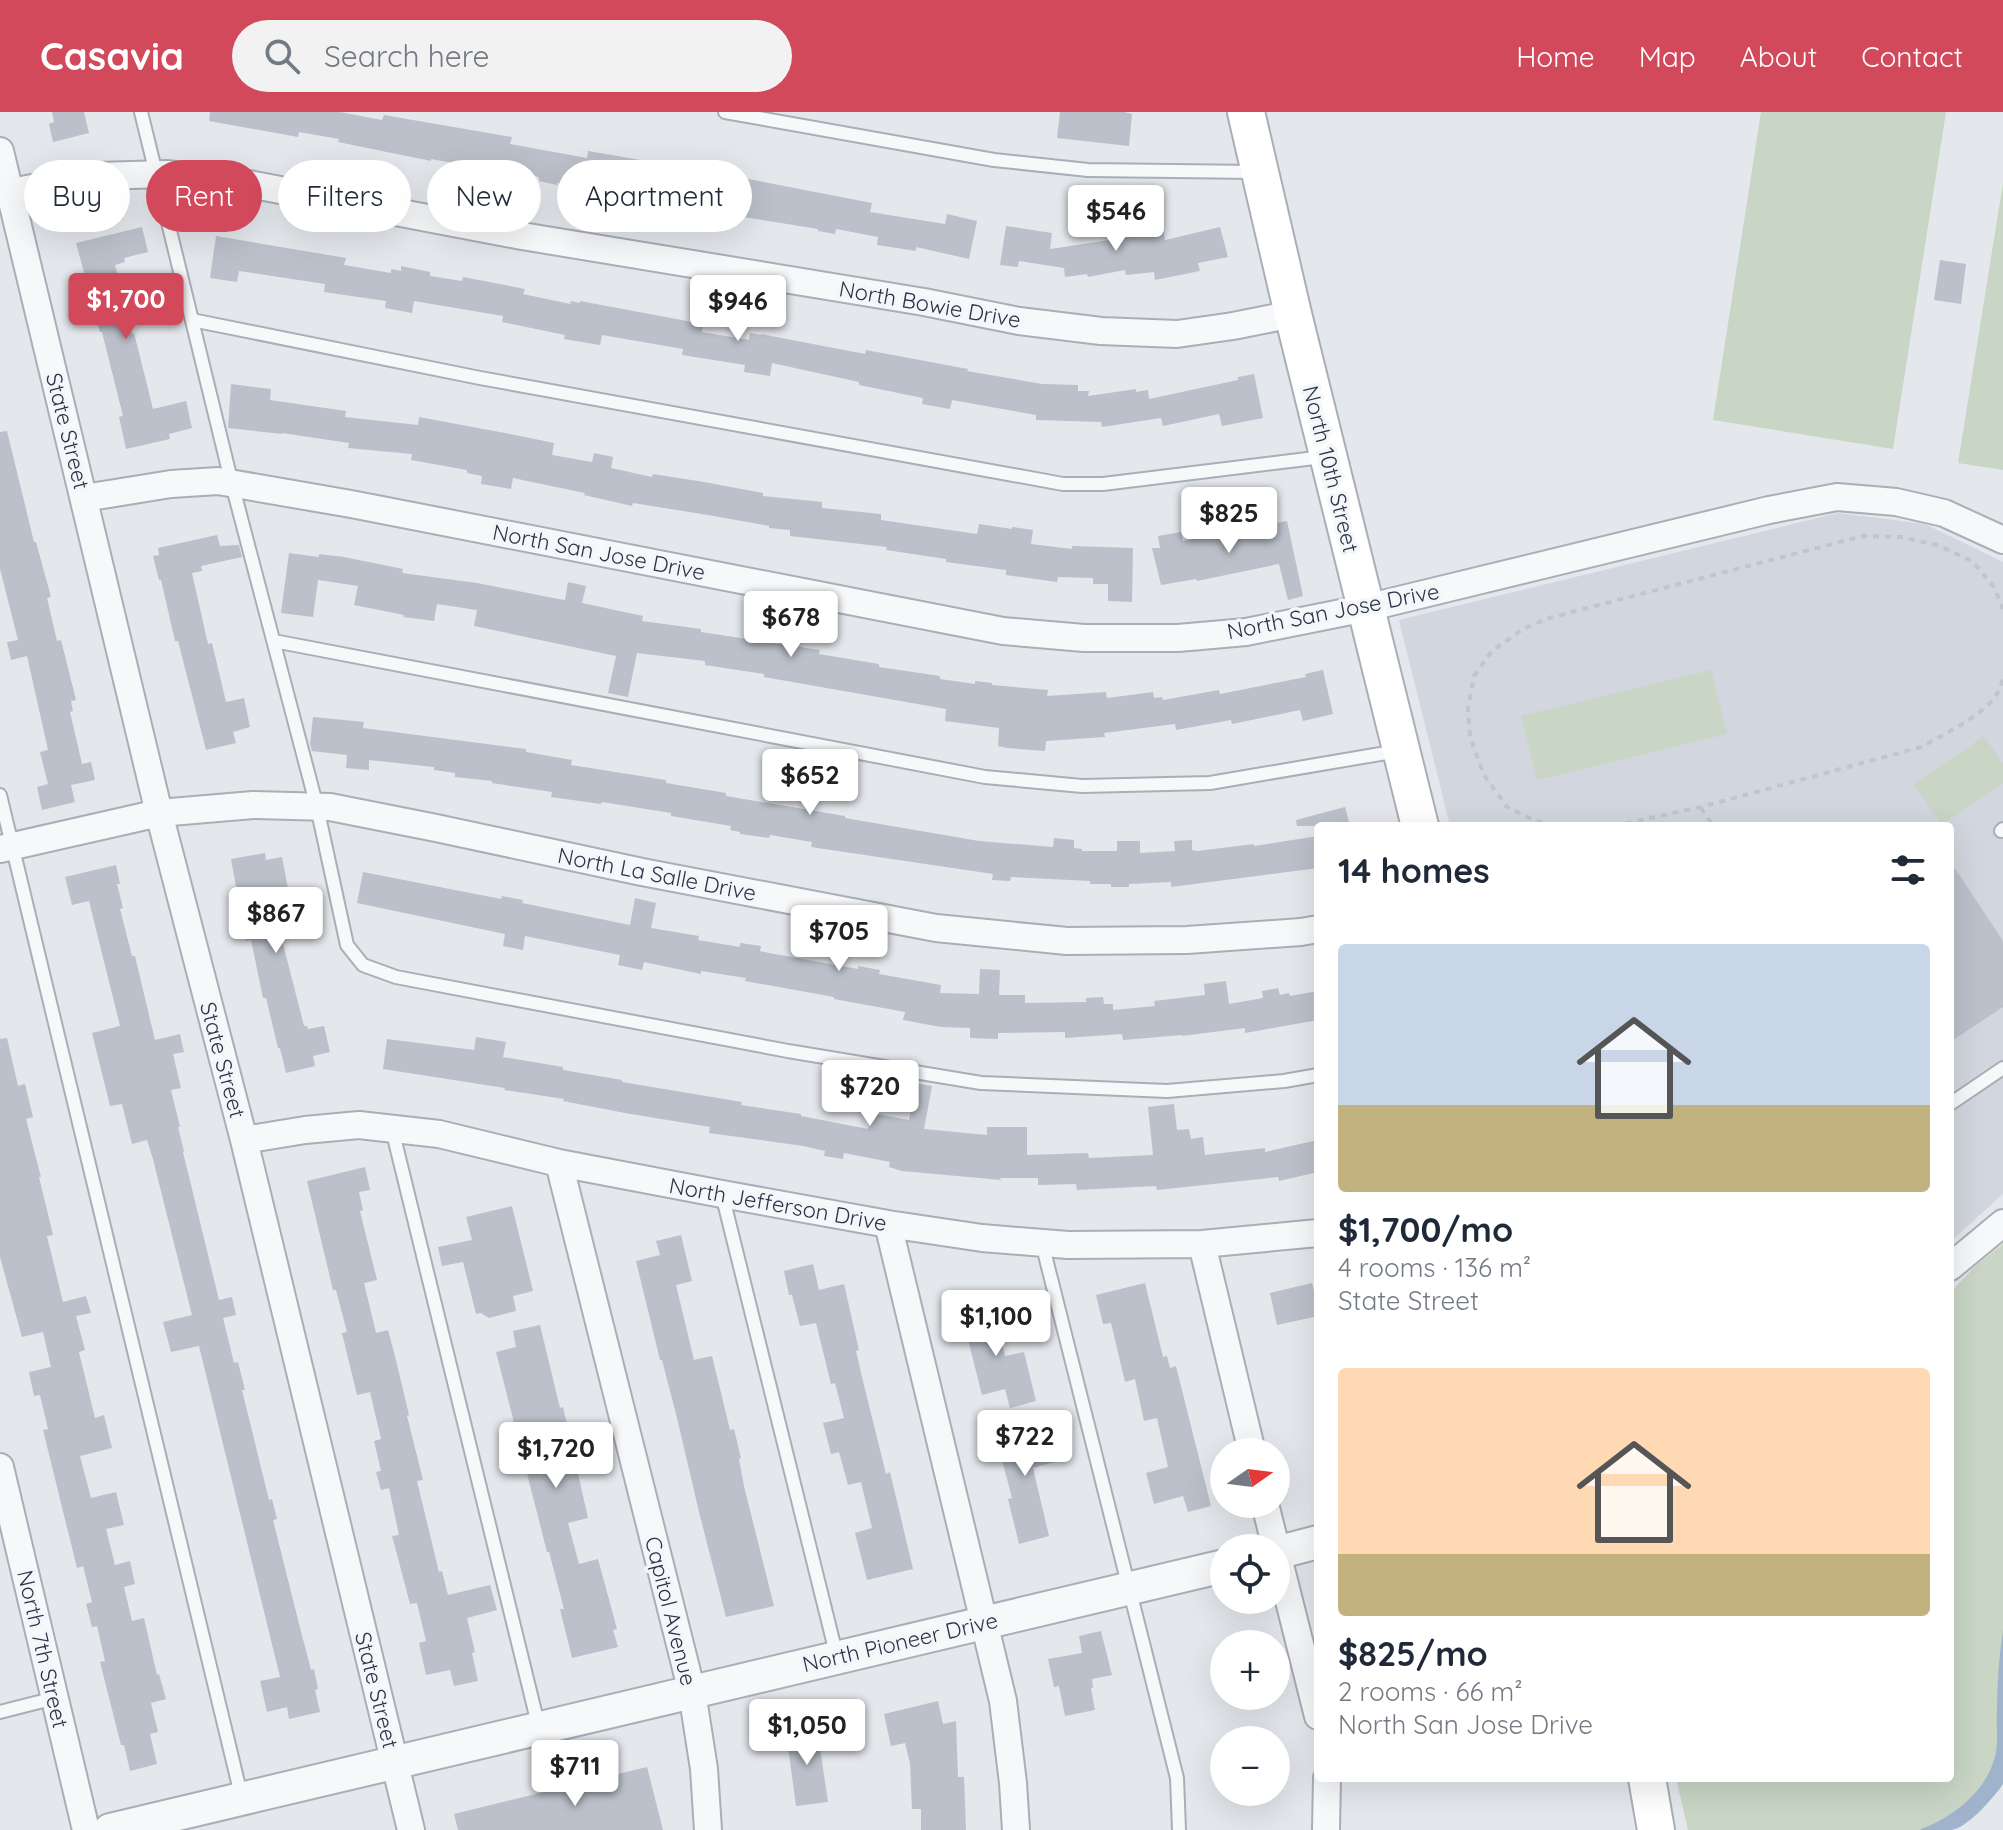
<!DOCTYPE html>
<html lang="en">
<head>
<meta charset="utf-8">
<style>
	:root { --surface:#fff; --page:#f2f2f3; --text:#1f2937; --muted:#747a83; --accent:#d1495b }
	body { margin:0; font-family:Quicksand,sans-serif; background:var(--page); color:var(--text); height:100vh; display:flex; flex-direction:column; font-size:30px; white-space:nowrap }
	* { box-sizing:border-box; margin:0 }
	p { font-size:26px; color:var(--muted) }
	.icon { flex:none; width:44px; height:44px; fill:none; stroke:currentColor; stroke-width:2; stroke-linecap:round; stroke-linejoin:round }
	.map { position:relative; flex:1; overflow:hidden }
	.panel { position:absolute; left:1314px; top:710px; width:640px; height:960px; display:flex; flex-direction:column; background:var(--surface); border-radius:8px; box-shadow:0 8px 32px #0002 }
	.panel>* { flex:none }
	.guide { position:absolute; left:24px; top:48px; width:760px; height:72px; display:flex; gap:16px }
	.needle { width:52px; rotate:76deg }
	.fabs { position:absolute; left:1210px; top:1326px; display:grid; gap:16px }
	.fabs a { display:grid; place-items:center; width:80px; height:80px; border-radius:50%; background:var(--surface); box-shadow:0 8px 32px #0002; font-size:40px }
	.price { position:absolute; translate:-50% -68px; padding:0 18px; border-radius:8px; background:#fff; color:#222; font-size:26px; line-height:52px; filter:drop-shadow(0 2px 4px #0008) }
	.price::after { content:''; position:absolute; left:50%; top:48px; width:24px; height:18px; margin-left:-12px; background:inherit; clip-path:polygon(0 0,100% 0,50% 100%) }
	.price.selected { background:var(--accent); color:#fff }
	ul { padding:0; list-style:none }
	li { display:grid; align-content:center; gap:16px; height:424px; padding:0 24px }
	li span { display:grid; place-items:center; height:248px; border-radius:8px; color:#555 }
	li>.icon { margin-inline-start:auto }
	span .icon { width:144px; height:144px; fill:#fffc; stroke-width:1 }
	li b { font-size:34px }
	h2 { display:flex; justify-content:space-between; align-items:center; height:96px; padding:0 24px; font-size:34px }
	.chip { padding:0 28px; border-radius:36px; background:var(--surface); box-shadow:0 8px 32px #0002; font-size:28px; line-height:72px }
	.chip.selected { background:var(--accent); color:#fff }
	header { display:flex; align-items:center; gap:48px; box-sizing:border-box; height:112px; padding:0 40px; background:var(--accent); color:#fff }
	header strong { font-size:38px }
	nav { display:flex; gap:44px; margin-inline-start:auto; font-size:28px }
	.search { width:560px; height:72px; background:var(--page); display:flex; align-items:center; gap:20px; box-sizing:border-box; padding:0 28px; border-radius:44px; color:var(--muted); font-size:30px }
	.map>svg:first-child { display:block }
</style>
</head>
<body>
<header>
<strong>Casavia</strong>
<div class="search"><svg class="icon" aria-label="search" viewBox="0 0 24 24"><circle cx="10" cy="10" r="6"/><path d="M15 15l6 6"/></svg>Search here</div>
<nav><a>Home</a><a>Map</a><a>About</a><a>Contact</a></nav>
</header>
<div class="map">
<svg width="2003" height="1718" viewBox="0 0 2003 1718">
	<rect width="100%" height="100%" fill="#e4e7ec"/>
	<path fill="#d2d6de" d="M1838,401L1925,412L2003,450V1082L1950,1130V714H1450L1399,508Z"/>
	<path fill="#c9d6c5" d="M1761,0H1946L1893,337L1713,308Z
		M2003,71V358L1958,351Z
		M1711,558L1727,622L1537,668L1521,604Z
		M1984,624L2003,652V671L1942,713L1914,672Z
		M2003,1132V1549L1998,1649L1990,1671L1955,1703L1928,1718H1688L1676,1666H1950V1181L1976,1153Z"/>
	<path fill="#9fb4cc" d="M2003,1518V1672C1994,1685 1968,1716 1951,1718C1941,1718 1930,1718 1919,1718C1951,1706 1984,1682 1994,1648C1999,1634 1996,1614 1997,1599C1997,1572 1999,1545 2003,1518Z"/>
	<path fill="#bbc0ca" d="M52,0H84L89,21L53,30L49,12L54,10Z
		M210,0H340L382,8L384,3L512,25L510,32L587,46L588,39L693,57L691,67L740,78L743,66L872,91L870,100L945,112L947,102L977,109L969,147L916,135V139L877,133L878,125L836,117L835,122L818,119V117L737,104L736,110L718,107L719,102L698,98L700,88L659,81L657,91L640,88L557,71V73L539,69V65L519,61V60L476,52L475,55L431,47V49L338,30L339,27L299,20L298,25L209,9Z
		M1060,0H1124L1132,2L1129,34L1057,26Z
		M1006,114L1052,121L1050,137L1164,120L1165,128L1220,115L1228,145L1198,151L1200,159L1155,168L1154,160L1126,163L1125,158L1088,165L1087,162L1065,165L1064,156L1019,149L1018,155L1000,153Z
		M142,115L148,140L124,146L125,150L115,153L132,222L134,221L153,297L186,289L192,316L169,322L170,327L126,337L119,305L123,304L102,220H100L76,131Z
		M216,124L346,146L344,153L391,161V157L401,159V154L430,160V164L462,169L463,165L525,177L523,182L570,192L571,189L580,191V189L703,212L702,220L749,228L750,221L761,223V222L865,242L866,238L968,257L967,259L1042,272L1078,273V279H1089L1088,284L1136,277V280L1148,278L1149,287L1238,268V265L1254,262L1263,306L1222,314L1219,302L1163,314L1161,306L1102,315L1101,310L1036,308V303L952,288L950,297L922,292L923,286L859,273V270L772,251L770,264L744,260L745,253L682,243L683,237L602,223L600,233L564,227L565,223L502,210L503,204L414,189L412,201L385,196L386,189L324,180L325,172L239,159L237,170L210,166Z
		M1940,148L1966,152L1961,192L1934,188Z
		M231,272L271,277L270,288L346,299L345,305L418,313L419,305L520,324L554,331L552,343L592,350L594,341L613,345L611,356L652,365L653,362L704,370L763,381V384L822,390V396L881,402V408L977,422L979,412L1012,417V415L1033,418L1031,432L1072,437V434L1133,436L1132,490L1108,489V472H1093V466L1058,465L1057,470L1006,463V458L946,450V447L886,438L887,435L790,424V418L769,416V414L708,403L633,391L632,394L584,383L585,381L513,366L511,377L481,372L482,364L467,361V358L411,348L412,342L348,336L349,331L282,321V322L228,316Z
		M7,319L34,430H36L51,485L47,486L57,529L61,528L76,588L71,589L73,599L70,600L82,652L91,650L95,668L71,673L75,690L42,698L37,675L48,672L40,640L48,638L27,544L11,548L7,530L18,528L0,457V320Z
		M1287,409L1303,484L1288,488L1279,452L1197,469L1196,467L1161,473L1152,436H1160L1158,424L1181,420L1183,429L1216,422L1215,420L1239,415L1240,418Z
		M217,423L220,434L239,433L242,445L201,454L202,459L192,461L208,532L212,531L226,590L244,586L250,615L233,620L236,631L206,638L178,529H175L161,468H159L153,444L159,443L158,436Z
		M289,441L319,445V442L344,445L403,457L402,461L477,471L553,486L565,488L568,470L586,474L582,491L643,504L642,509L701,517V520L820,538L819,542L879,552V555L940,564V567L975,572V569L992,571V573L1048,578L1047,584L1106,580L1107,586L1153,580L1154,586L1162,585L1163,588L1219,578L1220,582L1306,565L1305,562L1323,558L1333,602L1303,609L1300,598L1232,612L1231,608L1176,618L1175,612L1104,621L1105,625L1046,629L1045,639L1007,636L998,634L999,616L945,609L946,597L764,565V562L705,553V549L637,541L628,585L608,581L616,544L474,514L477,498L437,492L434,509L403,505L404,503L354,493L358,474L318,468L313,505L281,501Z
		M313,605L364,610L363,616L526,637V640L572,648L571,653L666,668V671L726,681V684L845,704V706L979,729L1053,735L1054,726L1074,728V736L1082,737V739H1117V729H1140V741L1175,739L1174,729L1192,728V738L1197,739L1254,732V734L1318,724V756L1171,775V770L1129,772V775H1111V772H1090V769L1011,765L1010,769L992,768L993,762L811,735L812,730L770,723L769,726L740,722V720L730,718L731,714L671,704V701L602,690L601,692L551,685L552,680L492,671V669L455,665V661L434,658V655L369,648V658L346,656L347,643L312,639L310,632Z
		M1345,695L1350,714H1297L1296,708Z
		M265,741L266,748L282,745L290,787L293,786L300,816L280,820L304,914H307L308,917L324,914L330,940L313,944L315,954L286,961L280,936H278L266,886H263L251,828L246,829L231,747Z
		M1950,749L2003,829V895L1950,930Z
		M116,753L120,772H117L123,796L120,797L132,844H135L155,928L180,922L184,940L173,942L181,976L171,978L180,1015H178L184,1039L183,1040L219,1188L232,1185L236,1203L223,1206L234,1251L238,1250L245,1278H242L269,1388L272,1387L277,1407L273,1408L295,1496L311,1558L314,1557L318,1577L315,1578L320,1600L289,1607L287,1595L267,1600L260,1569L280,1565L199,1234L171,1240L163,1210L192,1203L153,1047L147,1028L132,1032L122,992L110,994L92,921L120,914L89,789L72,793L65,765Z
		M363,760L501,787L502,784L523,788L522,791L630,813L635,786L656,791L651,816L699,824L698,828L740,835V831L761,834L760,839L769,841L858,857V854L880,858L879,862L941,873L940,881L979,882L980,857L1000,858L999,883H1025V891L1086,890V886L1103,885L1104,892H1113V898L1155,894L1154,889L1205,883L1204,872L1226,869L1229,892L1263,886L1262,879L1278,876L1280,883L1289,881L1290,884L1318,879V908L1245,921V916L1182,924V923L1123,928L1122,922L1065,926V920L998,921V927L970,926V916L941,915L903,908L905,900L834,887V885L745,869L746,866L701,859V862L644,850L642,858L618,853L620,843L525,824L523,838L503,834L505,822L357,791Z
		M476,925L506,930L503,945L563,955V958L622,968V970L742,990L741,993L801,1002V1004L868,1017L871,1001L909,1008L915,971L932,974L924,1017L987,1023V1015H1027V1043L1088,1041L1089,1046L1153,1043L1148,995L1174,992L1177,1018L1189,1017L1191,1027L1203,1025L1205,1043L1265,1036V1040L1318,1028V1060L1279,1069L1278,1065L1157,1078L1156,1074L1077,1078L1076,1072L1038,1073V1066H1000L1001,1068L902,1059L889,1055L890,1050L844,1041L843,1047L824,1044L825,1039L803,1034L709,1021L710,1015L625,1001L563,989L564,987L504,978L505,976L383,957L387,927L474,938Z
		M7,926L18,974L25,972L33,1005L26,1007L41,1065H39L53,1123L47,1124L63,1190L86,1184L91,1201L76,1204L85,1238L79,1240L95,1306L104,1303L112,1336L80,1344L91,1386L116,1380L124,1413L106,1417L115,1453L130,1449L135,1472L124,1475L132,1509L144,1506L157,1563L159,1562L166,1587L151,1591L158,1620L150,1622L157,1652L130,1659L124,1633H121L100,1550L105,1549L97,1514L92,1515L86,1492L92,1490L83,1454L77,1456L43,1318L48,1317L40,1283L34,1284L29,1260L51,1255L43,1220L22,1225L0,1145V927Z
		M365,1055L370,1078L359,1080L363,1098L360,1099L377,1168L364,1171L376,1221L388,1218L396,1248L409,1303L407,1304L423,1368L417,1369L439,1460L442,1459L448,1483L490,1473L497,1498L467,1506L475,1540L472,1541L478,1569L454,1574L450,1558L426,1563L419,1531L426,1529L417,1491L410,1492L399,1450L392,1424L399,1423L389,1376L381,1378L376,1360L381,1359L374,1329L381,1327L370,1280L357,1283L342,1221L347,1220L336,1178H333L307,1069Z
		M512,1094L533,1179L513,1184L516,1199L489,1206L481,1201L476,1202L463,1150L442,1154L438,1135L472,1128L466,1105Z
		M681,1123L692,1169L676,1173L694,1248L712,1244L730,1318L734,1317L741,1346L739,1347L744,1374L774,1494L726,1505L700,1404L677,1306L662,1248H660L636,1149L660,1143L656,1129Z
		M813,1152L819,1178L844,1172L859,1238L856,1239L862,1265L886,1362L890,1360L913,1457L867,1468L855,1421L872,1416L861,1370L848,1373L839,1340L831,1342L823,1311L844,1306L835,1271L831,1272L816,1211L800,1214L792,1183H789L784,1159Z
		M1145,1171L1163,1245L1167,1244L1170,1256L1176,1254L1211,1394L1188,1400L1183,1384L1154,1392L1146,1361L1168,1355L1157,1306L1144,1309L1135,1267L1125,1270L1111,1211L1103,1212L1096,1183Z
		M1312,1171L1318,1194V1204L1277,1213L1270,1181Z
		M990,1192L991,1197L994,1196L1005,1244L1024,1240L1036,1289L1010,1296L1005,1277L982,1283L961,1199Z
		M540,1213L560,1296L563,1295L588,1406L568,1411L579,1452L598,1447L617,1517L613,1518L618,1535L572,1546L560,1497H564L549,1440H547L496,1240L516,1235L513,1219Z
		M1024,1310L1028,1325L1048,1321L1055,1350L1033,1356L1049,1424L1019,1432L1008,1387L1012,1386L994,1317Z
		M1101,1519L1112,1563L1092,1567L1093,1576H1091L1095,1598L1065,1604L1059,1574L1054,1575L1048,1547L1082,1541L1079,1524Z
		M938,1589L943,1612L956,1609L958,1665H964L966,1718H921V1697H912L910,1651L905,1631L891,1634L884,1602Z
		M817,1616L828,1690L796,1694L786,1620Z
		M647,1655L663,1718H458L454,1702Z"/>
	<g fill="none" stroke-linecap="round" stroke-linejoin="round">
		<g stroke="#a9aeb7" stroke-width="16">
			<path id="service" d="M141,0L232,372L317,695L347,833L363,853L396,865L788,939L981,971L1167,979L1284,969L1318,963
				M725,0L994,48L1088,58L1257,60
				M192,208L480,266L1063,372H1103L1323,345
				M274,529L985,665L1082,674L1210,671L1398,639
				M0,683L242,1687
				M2001,719L2003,717
				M1950,992L2003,956
				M392,1017L539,1616
				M722,1082L837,1545
				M1042,1131L1177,1666L1179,1718
				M0,1600L55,1586"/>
		</g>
		<g stroke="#a9aeb7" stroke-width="30">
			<path id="minor" d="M0,39L159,701L244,1028L411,1718
				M0,82L97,64L166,62L233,69L522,124L924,190L1019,209L1101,219L1177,222L1233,214L1293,202
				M84,386L171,372L218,369L351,392L1003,519L1084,526H1178L1246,520L1366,496L1769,398L1837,385L1896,390L1944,401L2003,428
				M0,737L159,701L253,693L330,695L436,716L642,760L936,816L1067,829L1187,828L1301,820L1318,817
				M244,1028L305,1018L359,1013L439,1022L559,1051L722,1082L888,1112L982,1126L1068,1133L1202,1132L1318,1121
				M559,1051L692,1580L704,1657L708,1718
				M888,1112L1003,1589L1013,1671L1016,1718
				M1202,1132L1252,1340
				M1950,1155L2003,1111
				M0,1355L86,1718
				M1265,1392L1276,1436
				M1276,1437L1318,1604
				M1326,1718L1327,1666"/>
		</g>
		<g stroke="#a9aeb7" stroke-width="36">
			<path id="tertiary" d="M1276,1441L1318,1430
				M110,1718L1224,1454"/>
		</g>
		<g stroke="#a9aeb7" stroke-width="40">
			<path id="secondary" d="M1246,0L1293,202L1420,714
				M1647,1666L1656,1718"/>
		</g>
		<path stroke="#c2c5cb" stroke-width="4" stroke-dasharray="6 6" stroke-linecap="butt" d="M1701,696L1713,714
			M1554,714L1536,709L1507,695L1484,663L1470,625L1468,597L1474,564L1492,539L1523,517L1549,506L1863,424L1901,425L1937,433L1972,449L1994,475L2003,497
			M1614,714L1701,695L1921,635C1944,622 1988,602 1999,578C2001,574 2002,570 2003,566"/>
		<use href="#service" stroke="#f7f8fa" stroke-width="12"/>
		<use href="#minor" stroke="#f7f8fa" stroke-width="26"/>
		<use href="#tertiary" stroke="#f7f8fa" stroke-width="32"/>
		<use href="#secondary" stroke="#fff" stroke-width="36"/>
	</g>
	<g text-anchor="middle" stroke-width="7" stroke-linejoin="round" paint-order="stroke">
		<g font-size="22" fill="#2b3445" stroke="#f4f6f9">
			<text transform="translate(930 192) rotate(10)" y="8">North Bowie Drive</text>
			<text transform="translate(68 319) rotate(76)" y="8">State Street</text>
			<text transform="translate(1331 357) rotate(76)" y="8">North 10th Street</text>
			<text transform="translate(599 440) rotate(11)" y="8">North San Jose Drive</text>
			<text transform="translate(1333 499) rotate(-11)" y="8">North San Jose Drive</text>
			<text transform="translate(657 762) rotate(11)" y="8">North La Salle Drive</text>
			<text transform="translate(223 948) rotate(75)" y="8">State Street</text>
			<text transform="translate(778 1092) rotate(10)" y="8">North Jefferson Drive</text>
			<text transform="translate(671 1499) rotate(76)" y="8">Capitol Avenue</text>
			<text transform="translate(900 1530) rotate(-13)" y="8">North Pioneer Drive</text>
			<text transform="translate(43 1537) rotate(77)" y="8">North 7th Street</text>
			<text transform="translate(377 1578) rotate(76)" y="8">State Street</text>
		</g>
	</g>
</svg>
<div class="fabs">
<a><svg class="needle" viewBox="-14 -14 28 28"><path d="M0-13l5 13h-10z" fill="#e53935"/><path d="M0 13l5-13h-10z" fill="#747a83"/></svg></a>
<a><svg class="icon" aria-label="locate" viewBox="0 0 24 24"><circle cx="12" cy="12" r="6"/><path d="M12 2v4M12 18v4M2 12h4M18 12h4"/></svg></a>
<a>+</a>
<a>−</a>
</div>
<b class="price" style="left:1116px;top:141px">$546</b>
<b class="price selected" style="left:126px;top:229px">$1,700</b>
<b class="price" style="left:738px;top:231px">$946</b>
<b class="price" style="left:1229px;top:443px">$825</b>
<b class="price" style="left:791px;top:547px">$678</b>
<b class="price" style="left:810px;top:705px">$652</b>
<b class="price" style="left:276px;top:843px">$867</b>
<b class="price" style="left:839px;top:861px">$705</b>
<b class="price" style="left:870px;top:1016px">$720</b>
<b class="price" style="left:996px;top:1246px">$1,100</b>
<b class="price" style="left:1025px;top:1366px">$722</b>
<b class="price" style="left:556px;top:1378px">$1,720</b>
<b class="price" style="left:807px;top:1655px">$1,050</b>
<b class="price" style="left:575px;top:1696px">$711</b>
<div class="guide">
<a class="chip">Buy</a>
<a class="chip selected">Rent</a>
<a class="chip">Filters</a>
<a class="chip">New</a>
<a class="chip">Apartment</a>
</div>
<section class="panel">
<h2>14 homes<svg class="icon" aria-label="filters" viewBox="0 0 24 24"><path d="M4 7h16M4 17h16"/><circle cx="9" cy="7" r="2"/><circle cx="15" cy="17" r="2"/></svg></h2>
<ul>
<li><span style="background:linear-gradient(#c9d6e8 65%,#c2b280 0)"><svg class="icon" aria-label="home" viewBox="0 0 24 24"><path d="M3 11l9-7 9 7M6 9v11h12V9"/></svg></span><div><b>$1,700/mo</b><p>4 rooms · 136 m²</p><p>State Street</p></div></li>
<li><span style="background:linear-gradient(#ffd9b3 75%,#c2b280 0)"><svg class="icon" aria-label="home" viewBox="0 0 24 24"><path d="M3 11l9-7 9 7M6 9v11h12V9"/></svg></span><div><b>$825/mo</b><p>2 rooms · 66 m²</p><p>North San Jose Drive</p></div></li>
</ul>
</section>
</div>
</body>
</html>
